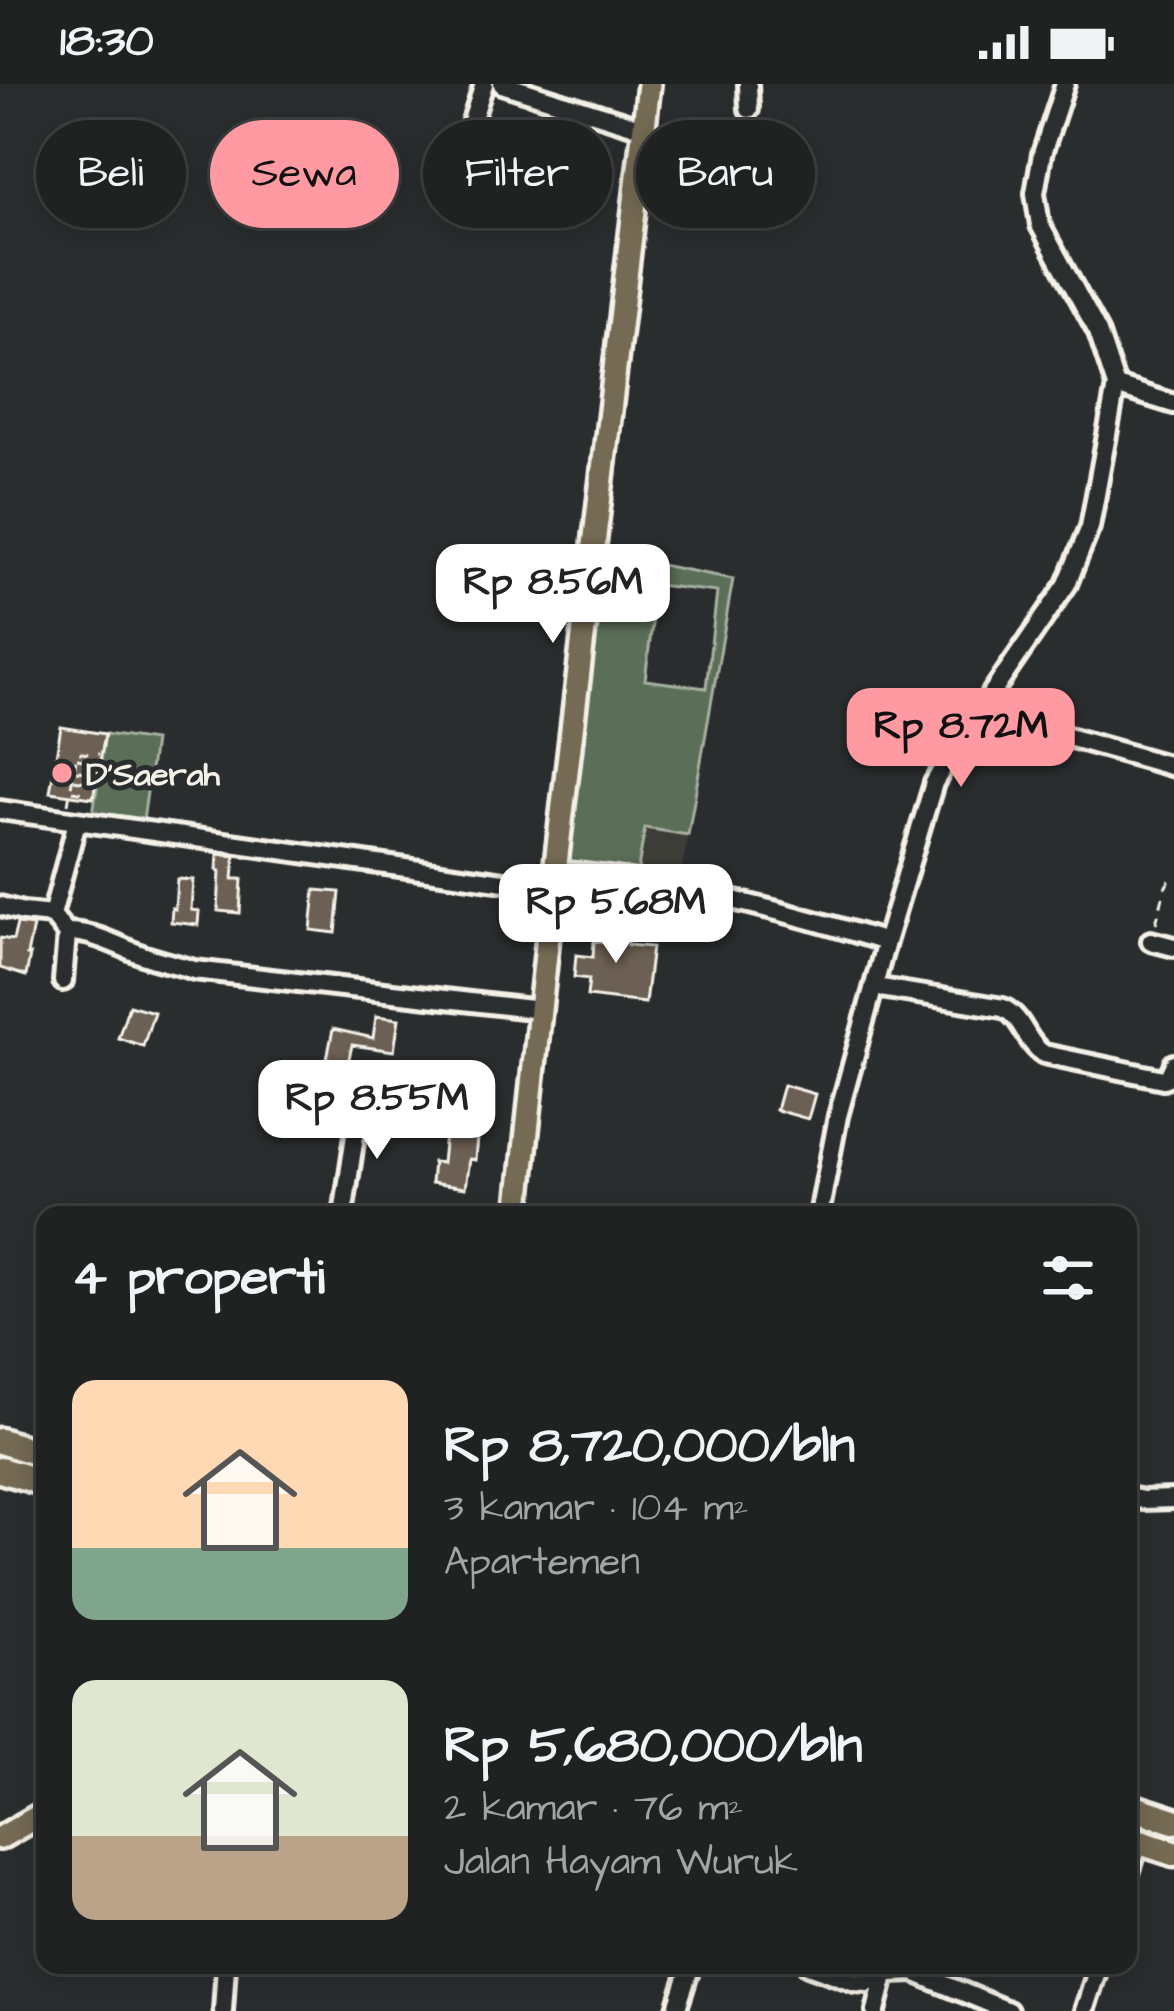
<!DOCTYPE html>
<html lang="id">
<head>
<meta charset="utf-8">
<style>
	:root { --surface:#202222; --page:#282a2a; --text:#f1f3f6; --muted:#a2a4a5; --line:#3d3f40; --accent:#ff9aa2 }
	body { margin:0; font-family:"Architects Daughter",sans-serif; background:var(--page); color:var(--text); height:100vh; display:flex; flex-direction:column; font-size:45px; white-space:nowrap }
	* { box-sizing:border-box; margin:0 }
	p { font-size:39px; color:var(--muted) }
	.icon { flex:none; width:66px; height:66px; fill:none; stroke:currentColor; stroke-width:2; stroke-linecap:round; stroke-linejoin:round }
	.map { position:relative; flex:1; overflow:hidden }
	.drawer { position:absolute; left:36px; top:1122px; width:1101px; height:768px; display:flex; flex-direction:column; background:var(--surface); border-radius:24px; box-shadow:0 6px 30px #0003,0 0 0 3px var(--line) }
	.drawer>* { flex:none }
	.banner { position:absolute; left:36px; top:36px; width:1104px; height:108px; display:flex; gap:24px }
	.price { position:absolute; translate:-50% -102px; padding:0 27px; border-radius:24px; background:#fff; color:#222; font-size:39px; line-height:78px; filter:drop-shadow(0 3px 6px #0008) }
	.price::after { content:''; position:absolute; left:50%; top:72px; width:36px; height:27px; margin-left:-18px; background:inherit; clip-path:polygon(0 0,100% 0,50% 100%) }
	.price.selected { background:var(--accent); color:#111 }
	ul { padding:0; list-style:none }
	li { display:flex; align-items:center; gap:36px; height:300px; padding:0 36px }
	li span { display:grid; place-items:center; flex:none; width:336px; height:240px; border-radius:24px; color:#555 }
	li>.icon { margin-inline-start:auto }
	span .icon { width:144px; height:144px; fill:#fffc; stroke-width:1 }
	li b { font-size:51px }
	h2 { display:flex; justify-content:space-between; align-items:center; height:144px; padding:0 36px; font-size:51px }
	.tag { padding:0 42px; border-radius:54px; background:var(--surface); box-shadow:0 6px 30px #0003,0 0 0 3px var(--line); font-size:42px; line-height:108px }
	.tag.selected { background:var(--accent); color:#111 }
	.status { display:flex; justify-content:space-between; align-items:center; height:84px; padding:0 60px; background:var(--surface); direction:ltr }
	.status svg { height:33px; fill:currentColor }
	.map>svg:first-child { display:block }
</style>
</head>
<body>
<div class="status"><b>18:30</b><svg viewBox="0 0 49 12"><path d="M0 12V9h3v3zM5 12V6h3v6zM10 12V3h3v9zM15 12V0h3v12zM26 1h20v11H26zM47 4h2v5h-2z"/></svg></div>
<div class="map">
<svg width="1174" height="1927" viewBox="0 0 1174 1927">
	<rect width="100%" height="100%" fill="#2a2d2e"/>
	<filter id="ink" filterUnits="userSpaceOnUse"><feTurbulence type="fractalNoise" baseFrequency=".00833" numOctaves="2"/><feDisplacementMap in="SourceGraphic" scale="24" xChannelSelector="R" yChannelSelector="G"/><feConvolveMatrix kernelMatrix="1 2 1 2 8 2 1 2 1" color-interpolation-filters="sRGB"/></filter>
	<g filter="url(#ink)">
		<path fill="#3e3c39" d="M644,744L688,751L680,797L637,790Z"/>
		<path fill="#5a6e59" stroke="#a7b0a0" stroke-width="3" fill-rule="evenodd" d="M625,474L733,495L688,751L645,744L637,790L561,778L595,499L620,503ZM657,501L717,508L706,604L645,596Z
			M105,650L154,657L143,737L93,730Z"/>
		<path fill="#6c5f53" stroke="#f4f1e8" stroke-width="3" d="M61,643L105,650L93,714L50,708Z
			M218,770L235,772L233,795H242L240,829L218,827L220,787L217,786Z
			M177,795L193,796L191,826L199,827L198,841L171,838L172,824L175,825Z
			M315,806L340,808L336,849L311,846Z
			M609,834L631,837L628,861L652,863L645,919L587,912L589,895L574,893L576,871L593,873L594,857L607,858Z
			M17,840L33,842L27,871H30L26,892L0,884V854L13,856Z
			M129,921L154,928L143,962L118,954Z
			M376,932L399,935L394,967L352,961L348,979L327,975L333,945L373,954Z
			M783,1001L815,1010L808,1035L776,1026Z
			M450,1006L486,1010L483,1030L447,1026Z
			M445,1050L477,1054L475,1076L469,1075L465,1104L431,1099L433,1078L442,1079Z"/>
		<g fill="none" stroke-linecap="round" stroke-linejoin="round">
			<g stroke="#f4f1e8" stroke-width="26">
				<path id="minor" d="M502,0L642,44
					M748,0L749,25
					M451,103L484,0
					M1116,302L1174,320
					M980,628L1174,683
					M0,726L553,805
					M556,787C668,797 779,825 886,858
					M0,822L23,828L52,831L67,850L63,897
					M52,831L77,738
					M65,848C95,847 120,864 148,873C163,878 179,881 194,886L540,926
					M1151,857L1174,863
					M875,903L1003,924C1024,934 1025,958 1044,970L1163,995L1168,993L1174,980
					M343,1131L360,1018
					M819,1131L838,1032L886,858L934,699L955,663L1067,500L1090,443L1116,302L1098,248L1040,141L1035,109L1042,70L1065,0
					M1128,1413L1143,1416L1174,1415
					M1128,1792L1139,1758
					M808,1881L855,1898L868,1899L890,1889L914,1888L1008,1927
					M223,1927L226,1881
					M676,1927L691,1881
					M876,1927L885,1891
					M1084,1927L1099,1881"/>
			</g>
			<g stroke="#f4f1e8" stroke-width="30">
				<path id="major" d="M518,1131L553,805L649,0
					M0,1754L45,1728"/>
			</g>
			<g stroke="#f4f1e8" stroke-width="33">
				<path id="highway" d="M0,1357L45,1371
					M0,1386L45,1399
					M1128,1722L1174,1737
					M1128,1754L1174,1769"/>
			</g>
			<path stroke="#f4f1e8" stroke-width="3" stroke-dasharray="9 9" stroke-linecap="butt" d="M77,675L89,677
				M76,687L88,688
				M74,696L86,698
				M72,707L85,709
				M68,720L77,669L99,670
				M1156,839L1166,802L1174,790"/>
			<use href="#minor" stroke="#2a2d2e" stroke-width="16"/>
			<use href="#major" stroke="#746b52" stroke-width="21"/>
			<use href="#highway" stroke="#746b52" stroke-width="24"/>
		</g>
	</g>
	<circle fill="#ff9aa2" stroke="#2a2d2e" stroke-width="4.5" cx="62" cy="689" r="12"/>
	<g text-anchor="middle" stroke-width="10" stroke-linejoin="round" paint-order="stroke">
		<g font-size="33" font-weight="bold" fill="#f4f1e8" stroke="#2a2d2e" text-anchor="start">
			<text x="86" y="701">D'Saerah</text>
		</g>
	</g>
</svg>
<b class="price" style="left:553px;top:562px">Rp 8.56M</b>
<b class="price selected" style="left:961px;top:706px">Rp 8.72M</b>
<b class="price" style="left:616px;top:882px">Rp 5.68M</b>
<b class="price" style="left:377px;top:1078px">Rp 8.55M</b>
<div class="banner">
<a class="tag">Beli</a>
<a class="tag selected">Sewa</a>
<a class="tag">Filter</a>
<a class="tag">Baru</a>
</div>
<section class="drawer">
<h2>4 properti<svg class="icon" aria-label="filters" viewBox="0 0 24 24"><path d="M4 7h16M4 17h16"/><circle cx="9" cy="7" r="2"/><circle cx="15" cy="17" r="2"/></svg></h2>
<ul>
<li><span style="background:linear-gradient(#ffd9b3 70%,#7fa58c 0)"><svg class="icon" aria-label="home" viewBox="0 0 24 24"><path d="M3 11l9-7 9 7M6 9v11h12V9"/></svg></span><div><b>Rp 8,720,000/bln</b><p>3 kamar · 104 m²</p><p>Apartemen</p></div></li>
<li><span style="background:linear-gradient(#dfe7d0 65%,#b9a48a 0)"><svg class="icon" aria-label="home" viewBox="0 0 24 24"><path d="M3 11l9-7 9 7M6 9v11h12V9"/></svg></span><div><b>Rp 5,680,000/bln</b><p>2 kamar · 76 m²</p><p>Jalan Hayam Wuruk</p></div></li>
</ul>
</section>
</div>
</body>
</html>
